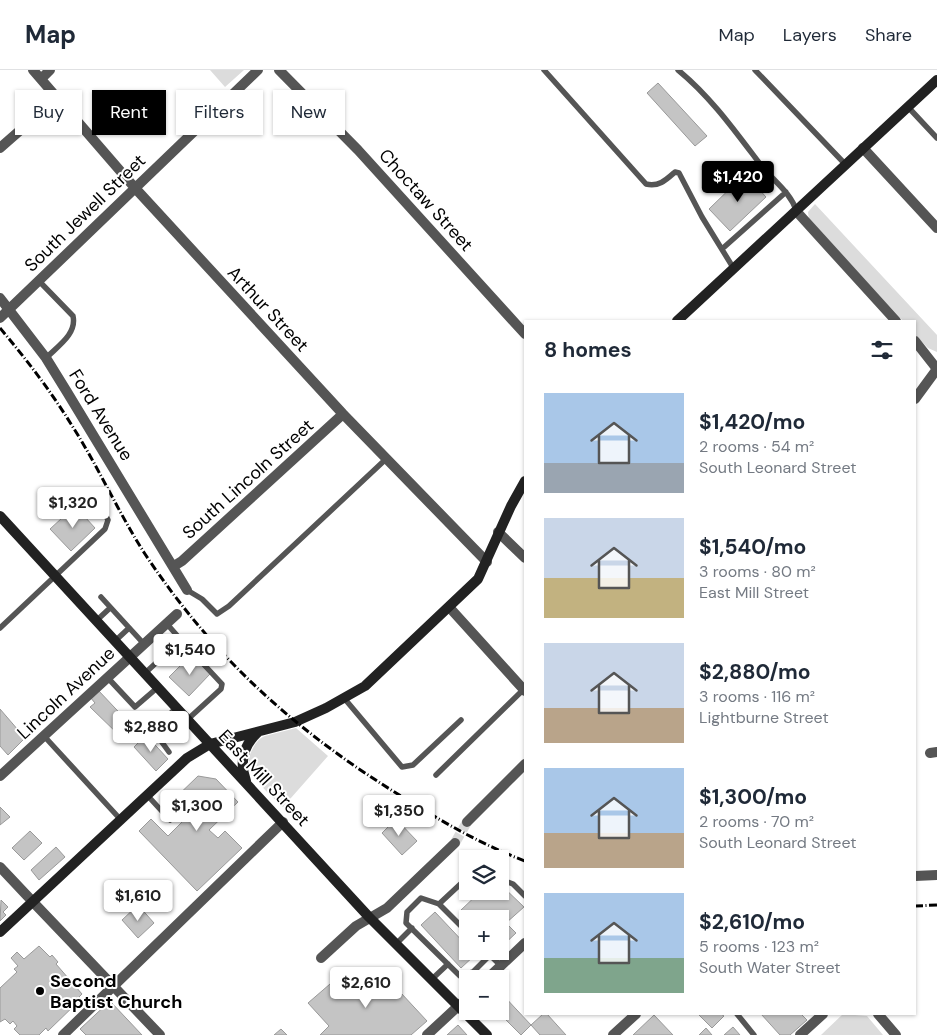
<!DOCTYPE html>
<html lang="en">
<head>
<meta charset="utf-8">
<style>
	:root { --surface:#fff; --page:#f2f2f3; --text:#1f2937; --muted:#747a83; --line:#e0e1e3; --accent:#000 }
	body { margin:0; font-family:"DM Sans",sans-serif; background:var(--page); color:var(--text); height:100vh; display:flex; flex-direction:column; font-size:19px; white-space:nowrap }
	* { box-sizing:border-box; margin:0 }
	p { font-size:16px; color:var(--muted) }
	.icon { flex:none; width:28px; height:28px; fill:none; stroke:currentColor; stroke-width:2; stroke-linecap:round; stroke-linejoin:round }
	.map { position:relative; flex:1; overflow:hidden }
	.details { position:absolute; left:524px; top:250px; width:392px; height:695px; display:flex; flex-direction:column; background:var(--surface); border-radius:0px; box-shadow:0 1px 4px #0004 }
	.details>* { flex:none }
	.top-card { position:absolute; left:15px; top:20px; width:434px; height:45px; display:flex; gap:10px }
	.tools { position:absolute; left:459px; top:780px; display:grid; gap:10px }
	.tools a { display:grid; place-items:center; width:50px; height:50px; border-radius:0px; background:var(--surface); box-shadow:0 1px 4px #0004; font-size:25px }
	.price { position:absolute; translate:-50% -42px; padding:0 11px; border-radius:5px; background:#fff; color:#222; font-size:16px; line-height:32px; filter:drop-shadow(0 1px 2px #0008) }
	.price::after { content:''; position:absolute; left:50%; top:30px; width:15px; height:11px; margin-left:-8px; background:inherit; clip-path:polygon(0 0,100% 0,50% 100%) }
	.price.on { background:var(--accent); color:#fff }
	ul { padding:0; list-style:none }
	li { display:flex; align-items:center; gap:15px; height:125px; padding:0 20px }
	li span { display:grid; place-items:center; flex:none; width:140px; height:100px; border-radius:0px; color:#555 }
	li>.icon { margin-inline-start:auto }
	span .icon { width:60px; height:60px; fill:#fffc; stroke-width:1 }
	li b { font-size:21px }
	h2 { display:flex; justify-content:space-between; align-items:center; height:60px; padding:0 20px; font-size:21px }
	.chip { padding:0 18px; border-radius:0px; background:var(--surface); box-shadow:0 1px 4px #0004; font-size:18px; line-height:45px }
	.chip.on { background:var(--accent); color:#fff }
	header { display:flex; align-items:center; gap:30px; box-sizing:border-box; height:70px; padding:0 25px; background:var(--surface); border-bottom:1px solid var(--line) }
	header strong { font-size:24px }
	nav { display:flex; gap:28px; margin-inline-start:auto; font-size:18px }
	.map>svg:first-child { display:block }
</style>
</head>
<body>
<header>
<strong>Map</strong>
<nav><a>Map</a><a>Layers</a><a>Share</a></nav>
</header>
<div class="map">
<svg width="937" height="965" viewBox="0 0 937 965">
	<rect width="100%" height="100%" fill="#fff"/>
	<path fill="#dcdcdc" d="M210,0H244L225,17Z
		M815,134L937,265V282L928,278L915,265V251H903L809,150L808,142Z
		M296,658L328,686L283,737C268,722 240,702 252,680C255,674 259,668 265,666C275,663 286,661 296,658Z
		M843,944L867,946L883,965H821Z"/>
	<path fill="#c4c4c4" stroke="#999" d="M658,13L707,66L695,76L647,23Z
		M745,104L766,127L730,161L709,139Z
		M75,436L95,458L71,481L50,459Z
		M191,585L210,604L189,626L169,607Z
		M98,620L132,656L121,667L90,637L95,633L90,627Z
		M0,639L25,668L8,685L0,676Z
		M146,665L168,689L156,701L134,677Z
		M198,706L216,709L238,732L209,760L218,768L225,761L242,778L197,821L139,761L151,749L168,766L184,750L169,734Z
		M0,737L10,747L0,755Z
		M396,749L417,771L402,785L382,763Z
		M30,761L42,773L24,790L12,778Z
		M56,777L65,787L39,810L31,800Z
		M500,814L524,837L506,853L516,863L500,878V849H469L461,840L481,821H500Z
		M1,830L8,837L3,842L6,845L0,851Z
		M138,835L154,853L138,868L122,850Z
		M435,842L468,877V881H471L475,885L461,898L421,855Z
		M39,876L50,887L52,885L58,892L56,894L82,924L79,927L81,929L48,961L46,958L39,965H20L14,959L17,956L13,951L10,954L5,949L0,952V918L17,902L14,899L18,896L11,888L17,882L24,889Z
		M348,908L385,912L401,923L427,951L411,965H320L329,956L308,933L330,914Z
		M502,924L531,955L521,965L497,941H500Z
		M110,931L142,965H86L80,959Z
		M543,944H547L566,965H540L531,955Z
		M698,944H721L724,946L712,958Z
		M761,944H801L807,950L790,965H780Z
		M654,945L673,965H633Z
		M458,955L467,965H447Z
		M733,957L740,965H724Z
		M706,958L712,965H699Z
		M281,959L287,965H274Z"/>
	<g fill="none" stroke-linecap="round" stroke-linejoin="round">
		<path stroke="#d9d9d9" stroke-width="10" stroke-dasharray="10 5" stroke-linecap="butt" d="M455,773L467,752"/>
		<path stroke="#555" stroke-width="5.5" d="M544,0L646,114C659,117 666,110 675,102L679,103L702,147L734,199
			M678,0C710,26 735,61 760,94C773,111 790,121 797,142
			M755,0L846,95
			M908,37L937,68
			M722,179L786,122
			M39,211L73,246C77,264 58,276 46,288
			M187,520L202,529L217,544L229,536L386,389
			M101,527L144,574
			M96,551L110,538
			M167,554L181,570
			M0,558L105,459L108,450L105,444L93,433
			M114,572L129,558
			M144,604L181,570L222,614L221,619L187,650
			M107,607L135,637L157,618
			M344,628L402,697L413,695L461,650
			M44,666L121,750
			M169,682L161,671L156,658L176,638
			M436,705L524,619
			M147,725L170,750
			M500,809L513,814L525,826
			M439,834L468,807
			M468,863L439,834L421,828L407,842L406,853L460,906L473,902L490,885
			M396,874L412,858
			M486,881L501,896
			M431,910L448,894
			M737,944L754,965"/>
		<path stroke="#555" stroke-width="10" d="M33,0L135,118L343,344L487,492
			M279,0L358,80L525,264
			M41,9L50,0
			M0,78L57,28
			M863,78L937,158
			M797,142L896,251
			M0,228L46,288L67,322L187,520
			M0,248L258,0
			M915,271L937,299
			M915,329L937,299
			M498,462L525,488
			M174,496L182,491L343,344
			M449,537L525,621
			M930,683L937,682
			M0,706L177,544
			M467,752L525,694
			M0,797L33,832
			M915,806L937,805
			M321,888L356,856L387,838L455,773
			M487,909L525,873
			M878,944L896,965
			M63,965L283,752
			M427,965L468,927
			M613,965L636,944
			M800,965L823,944"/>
		<path stroke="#555" stroke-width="10" d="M33,832L160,965"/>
		<path stroke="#222" stroke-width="10" d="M677,251L937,10
			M0,446L369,847L487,965
			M246,711C239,692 243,676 258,662
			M0,862L187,688L210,674L295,652L326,638L365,616L478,509L511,436L525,411"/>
		<path stroke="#000" stroke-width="3" stroke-dasharray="8 2.5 1 2.5" stroke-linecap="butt" d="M0,258C26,289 50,320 71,354C98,396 118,442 145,484C216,591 300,665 409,731C446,754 485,776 525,791
			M915,836L937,835"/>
	</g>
	<circle fill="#000" stroke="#fff" stroke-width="2" cx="40" cy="921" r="5"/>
	<g text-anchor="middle" stroke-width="4" stroke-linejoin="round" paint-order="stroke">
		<g font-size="18" fill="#000" stroke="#fff">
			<text transform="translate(426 130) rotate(48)" y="6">Choctaw Street</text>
			<text transform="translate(85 143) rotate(-44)" y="6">South Jewell Street</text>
			<text transform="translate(268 239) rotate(47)" y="6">Arthur Street</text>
			<text transform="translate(101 345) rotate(58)" y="6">Ford Avenue</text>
			<text transform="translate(248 409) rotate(-42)" y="6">South Lincoln Street</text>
			<text transform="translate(66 623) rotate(-43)" y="6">Lincoln Avenue</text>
			<text transform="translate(264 708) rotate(47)" y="6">East Mill Street</text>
		</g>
		<g font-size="18" font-weight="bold" fill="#000" stroke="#fff" text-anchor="start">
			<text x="50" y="917">Second<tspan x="50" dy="21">Baptist Church</tspan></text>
		</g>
	</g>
</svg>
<div class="tools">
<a><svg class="icon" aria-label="layers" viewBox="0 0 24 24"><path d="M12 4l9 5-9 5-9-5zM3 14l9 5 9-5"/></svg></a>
<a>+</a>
<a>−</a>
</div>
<b class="price on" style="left:738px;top:133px">$1,420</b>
<b class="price" style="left:73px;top:459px">$1,320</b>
<b class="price" style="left:190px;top:606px">$1,540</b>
<b class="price" style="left:151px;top:683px">$2,880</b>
<b class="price" style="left:197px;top:762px">$1,300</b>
<b class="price" style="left:399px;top:767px">$1,350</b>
<b class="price" style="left:138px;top:852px">$1,610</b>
<b class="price" style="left:366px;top:939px">$2,610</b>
<div class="top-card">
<a class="chip">Buy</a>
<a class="chip on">Rent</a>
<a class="chip">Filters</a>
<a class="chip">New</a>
</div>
<section class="details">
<h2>8 homes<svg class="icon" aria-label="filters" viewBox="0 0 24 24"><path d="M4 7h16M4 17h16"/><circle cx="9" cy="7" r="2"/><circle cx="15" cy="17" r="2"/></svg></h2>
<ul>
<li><span style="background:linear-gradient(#a9c7e8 70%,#9aa5b1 0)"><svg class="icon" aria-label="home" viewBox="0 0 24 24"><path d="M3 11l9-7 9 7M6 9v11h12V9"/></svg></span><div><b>$1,420/mo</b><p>2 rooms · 54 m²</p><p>South Leonard Street</p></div></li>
<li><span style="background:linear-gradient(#c9d6e8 60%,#c2b280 0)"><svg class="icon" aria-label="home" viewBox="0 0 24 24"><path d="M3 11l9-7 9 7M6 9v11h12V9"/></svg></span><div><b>$1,540/mo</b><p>3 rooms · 80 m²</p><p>East Mill Street</p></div></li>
<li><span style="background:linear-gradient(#c9d6e8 65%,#b9a48a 0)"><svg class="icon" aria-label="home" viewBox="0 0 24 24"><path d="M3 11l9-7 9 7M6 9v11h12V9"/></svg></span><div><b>$2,880/mo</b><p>3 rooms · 116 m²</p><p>Lightburne Street</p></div></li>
<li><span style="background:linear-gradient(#a9c7e8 65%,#b9a48a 0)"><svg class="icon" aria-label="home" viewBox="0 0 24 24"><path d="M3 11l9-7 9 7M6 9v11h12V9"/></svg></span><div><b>$1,300/mo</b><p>2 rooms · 70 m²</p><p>South Leonard Street</p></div></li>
<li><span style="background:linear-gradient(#a9c7e8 65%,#7fa58c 0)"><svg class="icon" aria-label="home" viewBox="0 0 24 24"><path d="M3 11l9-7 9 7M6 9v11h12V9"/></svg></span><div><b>$2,610/mo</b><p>5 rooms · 123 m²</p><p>South Water Street</p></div></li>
</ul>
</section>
</div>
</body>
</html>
